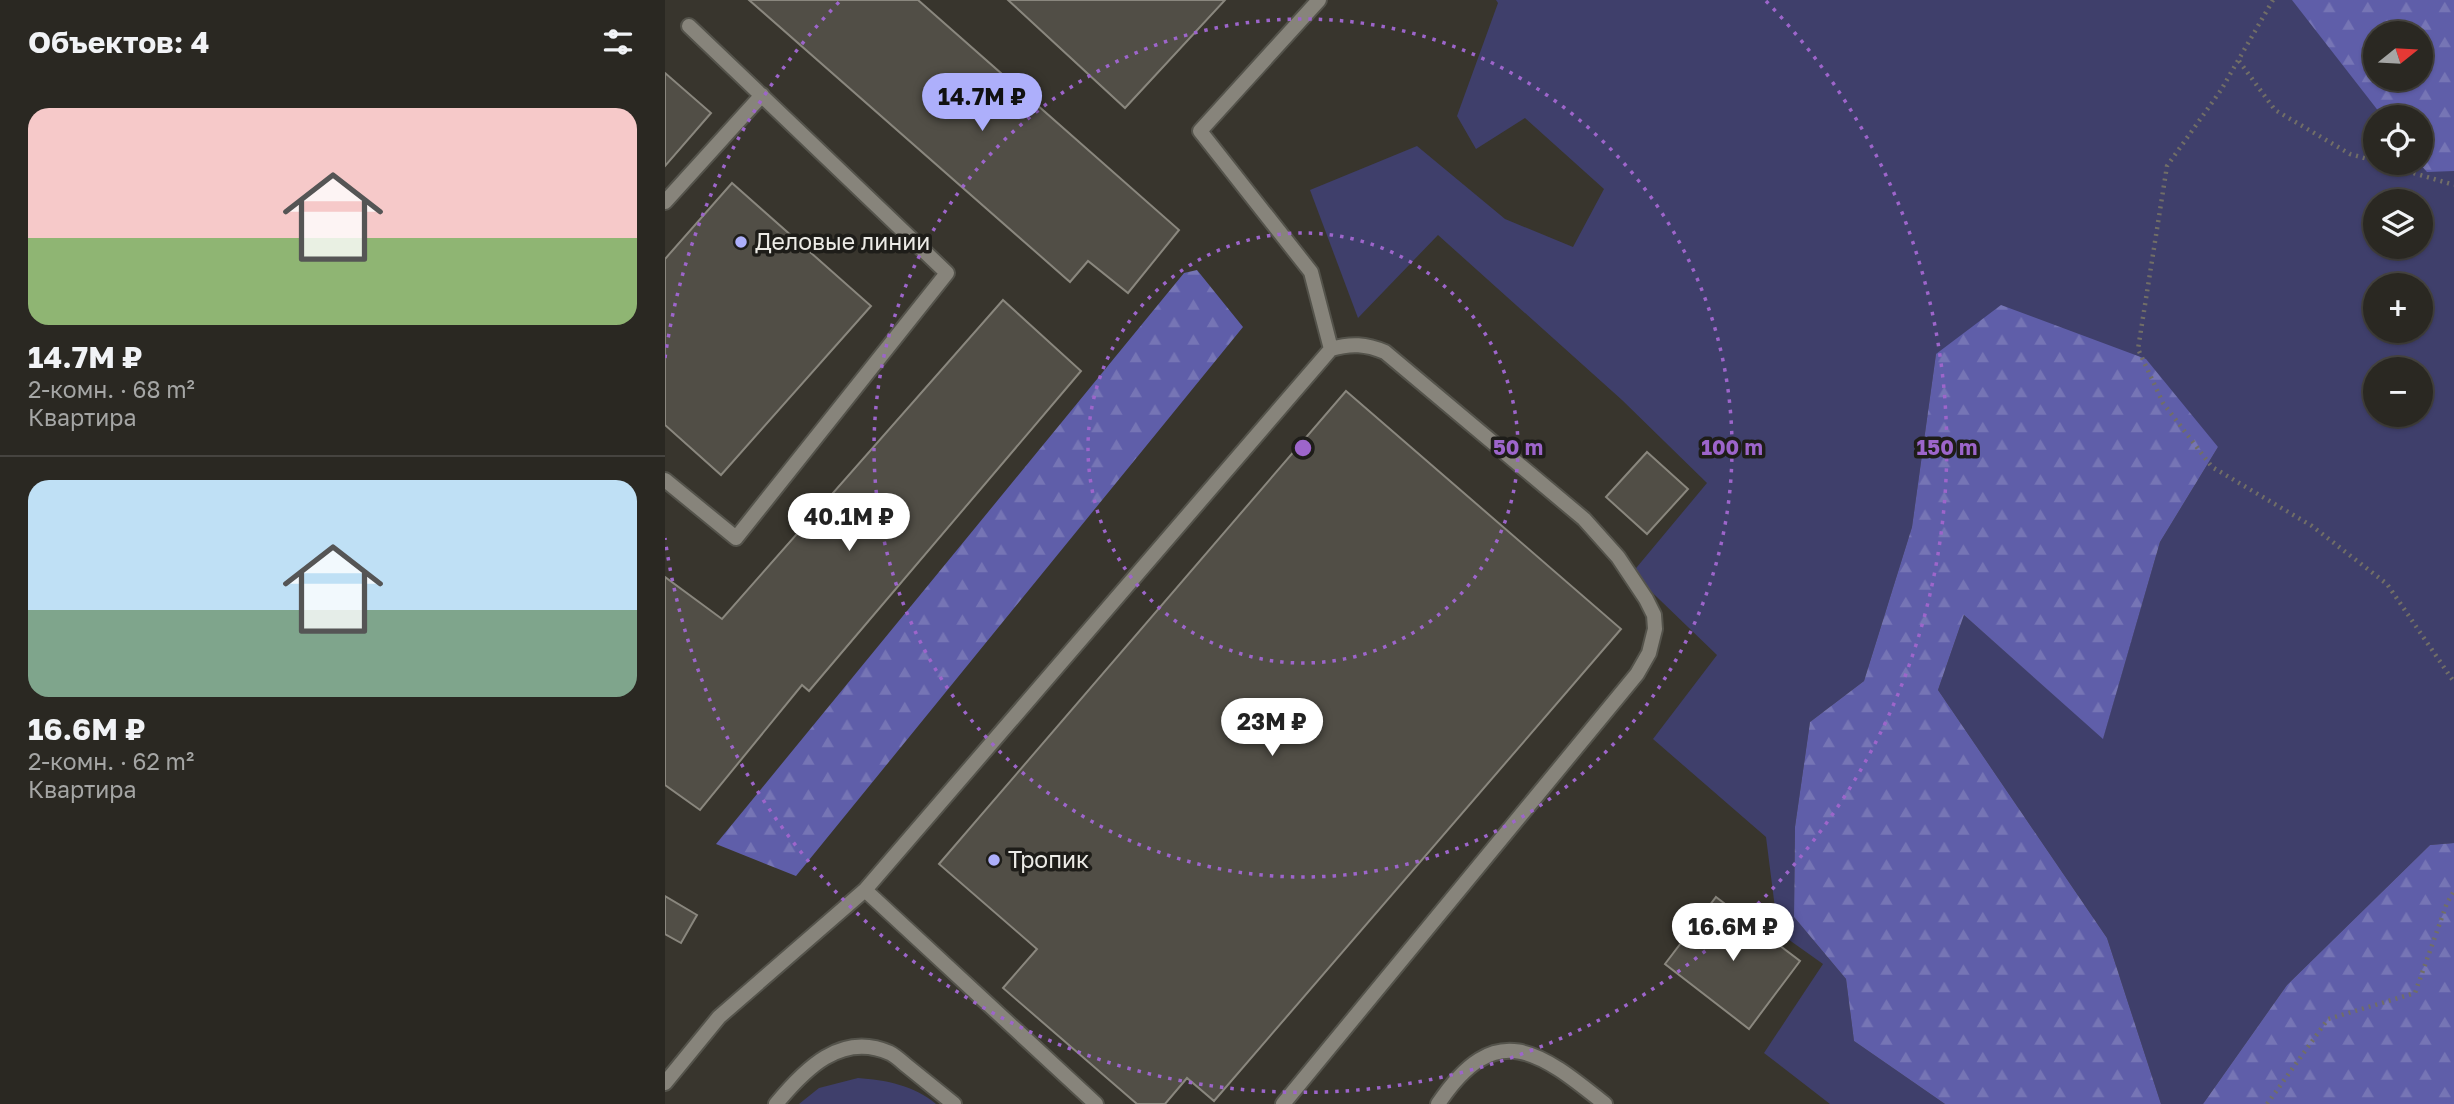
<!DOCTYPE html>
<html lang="ru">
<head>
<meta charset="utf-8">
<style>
	:root { --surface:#2a2822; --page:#32302a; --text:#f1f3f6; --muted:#a5a6a5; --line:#464440; --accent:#adaffb }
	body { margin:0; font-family:"Golos Text",sans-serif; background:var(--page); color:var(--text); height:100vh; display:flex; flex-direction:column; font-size:26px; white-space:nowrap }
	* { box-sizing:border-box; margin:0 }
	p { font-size:23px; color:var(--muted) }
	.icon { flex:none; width:38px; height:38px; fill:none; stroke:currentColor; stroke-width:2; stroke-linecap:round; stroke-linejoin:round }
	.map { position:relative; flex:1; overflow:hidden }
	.panel { display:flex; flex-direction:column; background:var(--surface); width:665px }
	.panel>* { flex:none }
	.needle { width:46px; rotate:72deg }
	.controls { position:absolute; left:1698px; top:21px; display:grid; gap:14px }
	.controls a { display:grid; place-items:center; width:70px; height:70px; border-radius:50%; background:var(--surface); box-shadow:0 2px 5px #0004,0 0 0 2px var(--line); font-size:35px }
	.price { position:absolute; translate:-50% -60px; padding:0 16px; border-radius:24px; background:#fff; color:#222; font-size:23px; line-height:46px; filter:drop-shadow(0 2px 4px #0008) }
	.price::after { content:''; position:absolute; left:50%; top:42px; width:21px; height:16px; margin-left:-10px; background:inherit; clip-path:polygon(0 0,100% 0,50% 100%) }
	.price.selected { background:var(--accent); color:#111 }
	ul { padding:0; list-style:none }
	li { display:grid; align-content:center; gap:14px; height:371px; padding:0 28px }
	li+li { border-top:2px solid var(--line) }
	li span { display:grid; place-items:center; height:217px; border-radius:21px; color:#555 }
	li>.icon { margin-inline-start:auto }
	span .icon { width:126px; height:126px; fill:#fffc; stroke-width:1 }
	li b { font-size:30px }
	h2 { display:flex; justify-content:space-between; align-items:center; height:84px; padding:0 28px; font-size:30px }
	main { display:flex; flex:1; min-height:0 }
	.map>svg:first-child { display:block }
</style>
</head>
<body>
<main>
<section class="panel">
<h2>Объектов: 4<svg class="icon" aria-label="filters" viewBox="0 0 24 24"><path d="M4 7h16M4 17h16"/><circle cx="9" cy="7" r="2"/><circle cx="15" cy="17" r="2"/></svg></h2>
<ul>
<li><span style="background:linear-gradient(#f6c9c9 60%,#8fb573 0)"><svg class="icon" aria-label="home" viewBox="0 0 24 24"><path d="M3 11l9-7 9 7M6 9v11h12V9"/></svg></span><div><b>14.7M ₽</b><p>2-комн. · 68 m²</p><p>Квартира</p></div></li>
<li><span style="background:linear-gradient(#bfe0f5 60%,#7fa58c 0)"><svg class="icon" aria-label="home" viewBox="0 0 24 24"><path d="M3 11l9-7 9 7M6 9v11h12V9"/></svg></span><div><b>16.6M ₽</b><p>2-комн. · 62 m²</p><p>Квартира</p></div></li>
</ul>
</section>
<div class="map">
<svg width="1789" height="1104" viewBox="0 0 1789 1104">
	<defs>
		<pattern id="forest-firs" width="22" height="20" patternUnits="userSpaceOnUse" patternTransform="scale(1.75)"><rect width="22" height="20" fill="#5f5ea9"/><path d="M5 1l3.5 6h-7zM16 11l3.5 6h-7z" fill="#7675b5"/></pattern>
	</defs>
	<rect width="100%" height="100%" fill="#38352d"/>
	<path fill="#3f3f6b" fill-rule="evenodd" d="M831,0H1789V843L1765,845L1622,985L1538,1104H1496L1442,938L1273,690L1299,615L1438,738L1495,542L1553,447L1271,354L1247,527L1199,681L1145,722L1130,827L1129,917L1181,979L1189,1041L1280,1104H1165L1099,1053L1158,964L1113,932L1101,837L988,739L1052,655L967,573L1042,483L957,400L773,235L693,318L645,190L752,146L840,219L908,247L939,189L860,118L811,149L792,116L833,3ZM1710,33H1755V79H1710ZM1710,117H1755V163H1710ZM1710,201H1755V247H1710ZM1710,285H1755V331H1710ZM1710,369H1755V415H1710Z
		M193,1078C220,1080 249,1085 271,1104H134L154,1088Z"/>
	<path fill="url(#forest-firs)" fill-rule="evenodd" d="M1627,0H1789V171L1762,172L1754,163L1755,117H1718ZM1710,33H1755V79H1710Z
		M532,270L578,327L131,876L51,844L519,273Z
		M1336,305L1481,359L1553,447L1495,542L1438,739L1299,615L1273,690L1442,938L1496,1104H1280L1189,1041L1181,979L1129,917L1130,827L1145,722L1199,681L1247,527L1271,354Z
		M1789,843V1104H1538L1622,985L1765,845Z"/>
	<path fill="#514e46" stroke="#8a877e" stroke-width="2" d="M84,0H253L514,230L463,293L423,261L405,282Z
		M343,0H560L460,108Z
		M0,73L46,113L0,166Z
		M67,183L206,306L56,475L0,425V259Z
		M338,300L416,371L144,691L137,685L35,810L0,785V577L57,619Z
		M681,391L956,629L549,1101L522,1078L500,1104H472L338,988L372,949L274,864Z
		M982,452L1023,489L982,534L941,497Z
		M0,896L32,915L16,943L0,934Z
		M1051,897L1135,961L1084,1029L1000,964Z"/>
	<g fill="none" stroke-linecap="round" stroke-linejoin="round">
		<g stroke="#54534b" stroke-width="18">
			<path id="lane" d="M654,0L535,131L646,272L666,349
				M0,202L97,95
				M0,480L71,538L282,273L24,26
				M200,890L431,1104
				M0,1083L54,1017L200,890L666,349C686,343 701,344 720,352L919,519L953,557L981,599L989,615L990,629L984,653L972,674L618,1104
				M111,1104C139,1070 176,1031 225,1053C231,1056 237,1062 242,1066C258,1079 273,1091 289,1104
				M773,1104C831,1017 874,1051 940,1104"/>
		</g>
		<path stroke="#716e67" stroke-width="4.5" stroke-dasharray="2 5" stroke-linecap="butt" d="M1608,0L1556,90L1502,166L1473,349L1498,403L1547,467L1647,526L1722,584L1789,682
			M1574,61L1610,110L1685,154L1710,161
			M1715,163L1789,185
			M1602,1104L1663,1019L1750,993L1782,903L1789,891"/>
		<use href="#lane" stroke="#87847b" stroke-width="14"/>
	</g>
	<g fill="none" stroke="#9d65cb" stroke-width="3.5" stroke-dasharray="3.5 7">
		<circle cx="638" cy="448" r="215"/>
		<circle cx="638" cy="448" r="429"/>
		<path d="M0 358A644 644 0 0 1 175 1M1101 1A644 644 0 1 1 0 538"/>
	</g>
	<g fill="#adaffb" stroke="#1e1d19" stroke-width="2.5">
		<circle cx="76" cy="242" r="7"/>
		<circle cx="329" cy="860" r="7"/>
	</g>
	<g text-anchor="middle" stroke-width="7" stroke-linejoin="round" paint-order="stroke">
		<g font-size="23" fill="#ecebe6" stroke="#1e1d19" text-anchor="start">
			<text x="90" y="250">Деловые линии</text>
			<text x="343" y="868">Тропик</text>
		</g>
	</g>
	<circle cx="638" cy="448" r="10" fill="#9d65cb" stroke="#1e1d19" stroke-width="3.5"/>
	<g font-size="21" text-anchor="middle" font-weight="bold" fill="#9d65cb" stroke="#1e1d19" stroke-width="7" stroke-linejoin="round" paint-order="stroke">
		<text x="853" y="455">50 m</text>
		<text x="1067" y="455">100 m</text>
		<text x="1282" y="455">150 m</text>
	</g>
</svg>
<div class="controls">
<a><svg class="needle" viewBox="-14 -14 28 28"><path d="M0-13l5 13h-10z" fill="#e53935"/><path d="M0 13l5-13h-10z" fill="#a5a6a5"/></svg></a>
<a><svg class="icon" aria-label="locate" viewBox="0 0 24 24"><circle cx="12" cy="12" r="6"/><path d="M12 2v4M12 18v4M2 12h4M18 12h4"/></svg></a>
<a><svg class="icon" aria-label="layers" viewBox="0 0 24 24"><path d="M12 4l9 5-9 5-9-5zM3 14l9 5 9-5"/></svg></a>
<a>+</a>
<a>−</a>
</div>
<b class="price selected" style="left:317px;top:133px">14.7M ₽</b>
<b class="price" style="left:184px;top:553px">40.1M ₽</b>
<b class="price" style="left:607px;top:758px">23M ₽</b>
<b class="price" style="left:1068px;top:963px">16.6M ₽</b>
</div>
</main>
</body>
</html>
